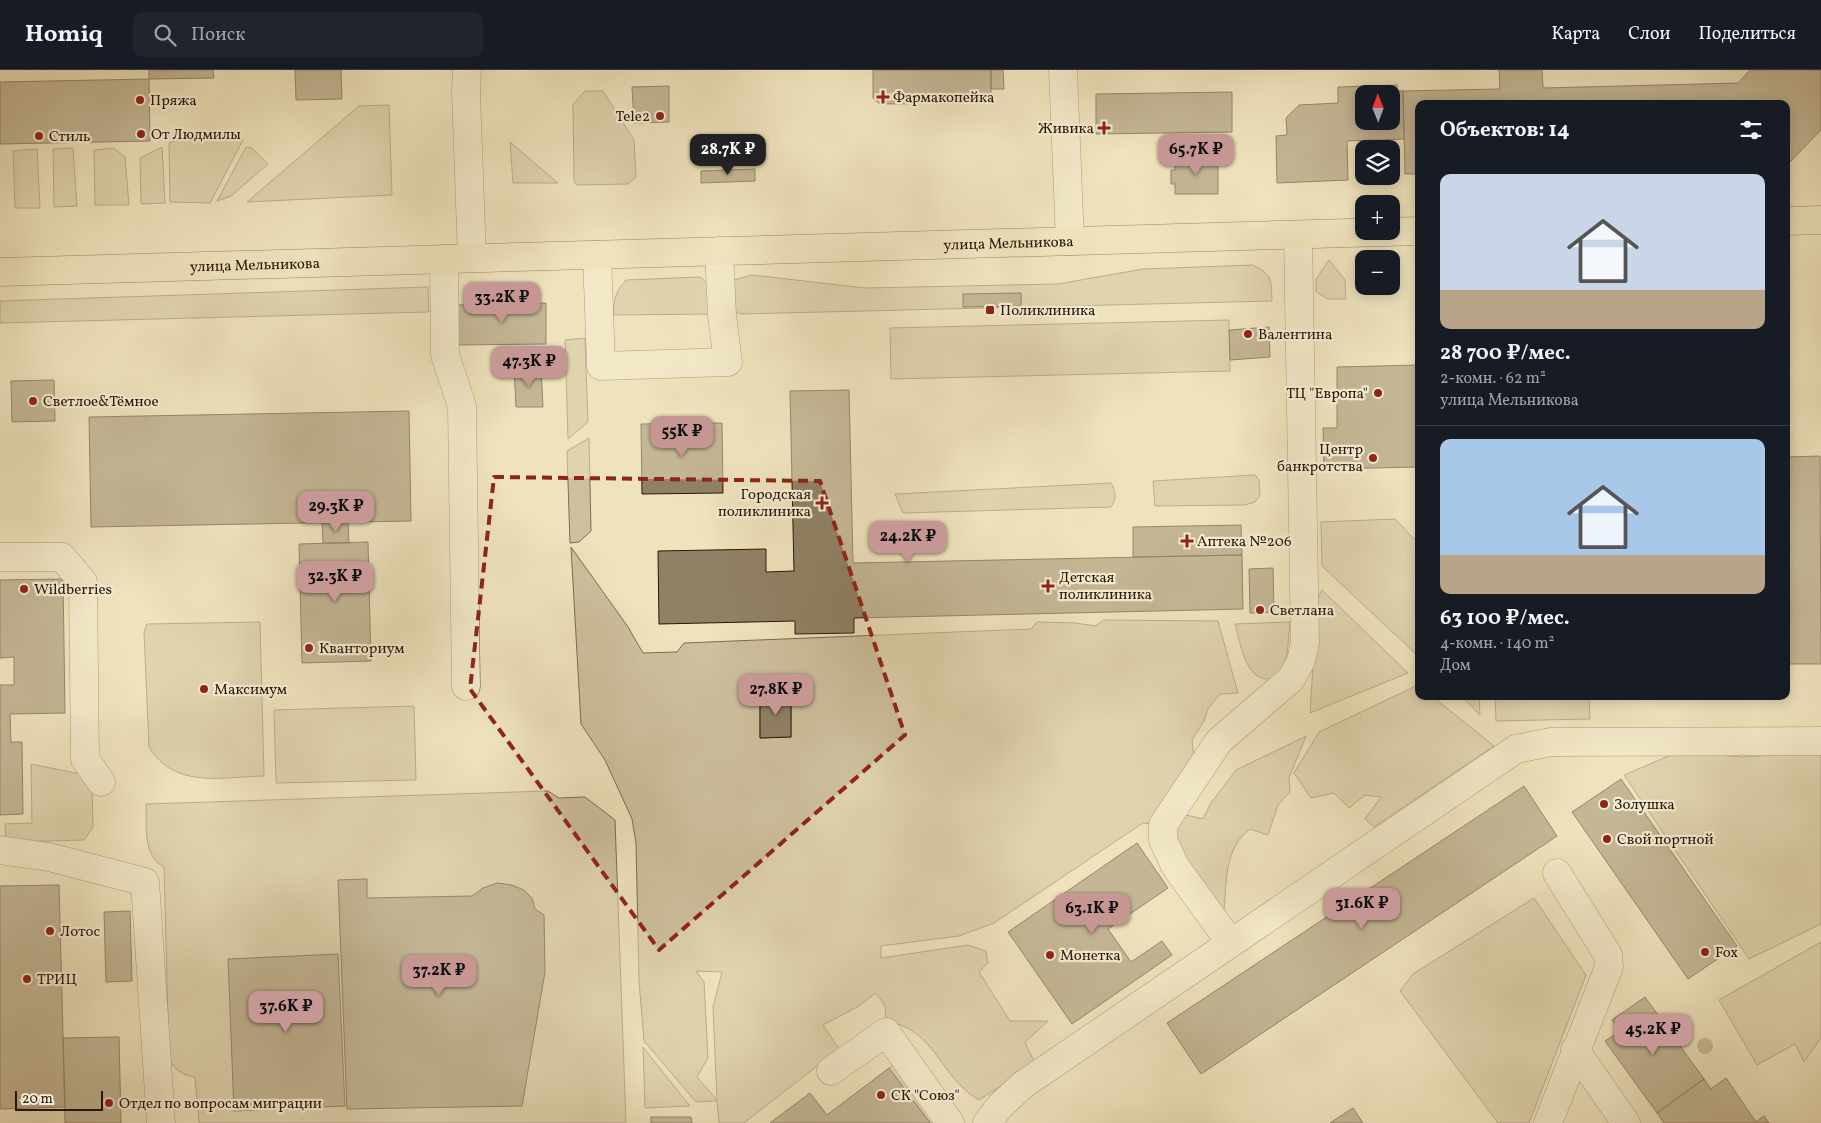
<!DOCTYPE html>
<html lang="ru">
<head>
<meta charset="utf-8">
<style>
	:root { --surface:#171b24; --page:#20242c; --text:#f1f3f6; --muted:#9ea1a6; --line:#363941; --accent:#c59692 }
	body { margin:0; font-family:Vollkorn,serif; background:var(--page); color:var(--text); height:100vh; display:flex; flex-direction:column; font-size:19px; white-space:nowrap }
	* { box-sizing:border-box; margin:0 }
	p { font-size:16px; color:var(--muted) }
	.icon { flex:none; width:28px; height:28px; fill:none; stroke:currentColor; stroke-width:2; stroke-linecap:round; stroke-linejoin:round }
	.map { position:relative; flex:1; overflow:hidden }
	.side { position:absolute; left:1415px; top:30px; width:375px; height:600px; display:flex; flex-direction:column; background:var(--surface); border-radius:10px; box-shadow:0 2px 12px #0003 }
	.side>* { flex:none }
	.needle { width:32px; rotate:359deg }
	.controls { position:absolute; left:1355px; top:15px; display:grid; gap:10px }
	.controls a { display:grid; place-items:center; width:45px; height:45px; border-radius:10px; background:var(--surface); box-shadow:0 2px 12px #0003; font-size:25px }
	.scale { position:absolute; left:15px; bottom:12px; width:88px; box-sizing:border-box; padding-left:5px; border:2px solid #2a1708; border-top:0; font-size:14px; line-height:18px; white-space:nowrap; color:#2a1708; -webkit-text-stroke:4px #f5edd4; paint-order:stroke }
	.price { position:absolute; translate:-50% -42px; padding:0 11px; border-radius:10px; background:var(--accent); color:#111; font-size:16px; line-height:32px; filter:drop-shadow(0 1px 2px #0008) }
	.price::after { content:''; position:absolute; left:50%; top:30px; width:15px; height:11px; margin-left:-8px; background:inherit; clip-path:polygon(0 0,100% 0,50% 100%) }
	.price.selected { background:#222; color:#fff }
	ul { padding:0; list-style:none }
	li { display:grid; align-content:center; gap:10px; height:265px; padding:0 25px }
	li+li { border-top:1px solid var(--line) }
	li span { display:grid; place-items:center; height:155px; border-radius:10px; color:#555 }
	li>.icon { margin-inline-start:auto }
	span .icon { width:90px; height:90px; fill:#fffc; stroke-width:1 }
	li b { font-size:21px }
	h2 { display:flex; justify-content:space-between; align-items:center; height:60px; padding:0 25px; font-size:21px }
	header { display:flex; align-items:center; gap:30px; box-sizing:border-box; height:70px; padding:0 25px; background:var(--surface); border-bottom:1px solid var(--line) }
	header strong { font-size:24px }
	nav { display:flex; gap:28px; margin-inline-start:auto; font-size:18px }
	.search { width:350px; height:45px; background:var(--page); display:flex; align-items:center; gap:12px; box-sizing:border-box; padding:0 18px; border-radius:10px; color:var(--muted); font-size:19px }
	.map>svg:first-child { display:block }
</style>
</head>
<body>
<header>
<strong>Homiq</strong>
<div class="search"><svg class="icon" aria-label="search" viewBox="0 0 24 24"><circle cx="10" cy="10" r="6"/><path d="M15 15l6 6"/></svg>Поиск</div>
<nav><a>Карта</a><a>Слои</a><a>Поделиться</a></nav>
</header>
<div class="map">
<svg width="1821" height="1053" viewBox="0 0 1821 1053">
	<rect width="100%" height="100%" fill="#efe3bd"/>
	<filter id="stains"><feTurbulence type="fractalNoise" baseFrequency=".004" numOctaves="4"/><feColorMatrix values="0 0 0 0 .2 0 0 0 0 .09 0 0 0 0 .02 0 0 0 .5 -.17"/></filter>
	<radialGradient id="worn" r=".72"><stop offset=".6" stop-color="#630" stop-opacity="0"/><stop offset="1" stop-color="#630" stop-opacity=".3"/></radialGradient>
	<path fill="#cec09e" stroke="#7c6c53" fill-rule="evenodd" d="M585,21H603L634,70L636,107L628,114L577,115L574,111L573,34Z
		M389,35L392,125L247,132L359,36Z
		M232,68L243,70L210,133L170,132L169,73L177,70Z
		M510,72L558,113H513Z
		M162,77L165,133L141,134L140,88Z
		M246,77L252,78L268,94L231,126L217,131Z
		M73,78L77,136L54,137L53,79Z
		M114,78L125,87L129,135H95L94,80Z
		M37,79L40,138H15L13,81Z
		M1329,190L1345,210L1346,229H1328L1316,222V209Z
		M1253,195C1273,205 1271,210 1272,231L741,244L732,241L730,211L752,205L865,218L1058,214L1143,199ZM1021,223V236L963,237Z
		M700,207L714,219L715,244L613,245C614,229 615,222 626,210Z
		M428,217L429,242L0,253V231Z
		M1229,250L1230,301L891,309L890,258Z
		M585,268L588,352L568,369L565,270Z
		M589,368L591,461L579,472L570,473L567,381Z
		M1255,405L1259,410L1260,426L1255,432L1245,435L1155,436L1153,411Z
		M1111,413C1116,422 1117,428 1111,437L903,443L895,424Z
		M1395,449L1414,469L1419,470V587L1322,496L1321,452Z
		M571,477L628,557L643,583L677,582L684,573L1031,559L1037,552L1076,553L1095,556L1104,550L1218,551L1238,623L1220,624L1208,639L1204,651L1192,670L1194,687L1155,754L1143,753L994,853L959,866L881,876V888L968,875L986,881L988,893L979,902L1010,951H1048L1025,972L1035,994L979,1030C940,1008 936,959 886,951L885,936L876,923L857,937L823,955L839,979L744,1053H719L717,1031L696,1032L644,971L639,911L636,773L632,749L605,690L581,654ZM791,623V667L760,668V624ZM696,901L722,902L713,937L717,1030L697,1007L708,988L704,912Z
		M1322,520L1408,603L1310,643L1317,530Z
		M260,552L264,706C220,707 175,719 149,677L144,562L147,554Z
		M1290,552C1288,568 1289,587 1281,601C1279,606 1274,609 1269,609C1245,611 1240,571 1235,554Z
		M1418,615L1419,626H1432L1494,676L1374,757L1365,749L1381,727L1365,725L1349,738L1334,723L1311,728L1294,703L1319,662Z
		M1461,626H1479L1480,645Z
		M1495,626H1589L1590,649L1496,651Z
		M414,636L416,710L276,713L274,640Z
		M1306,666L1289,708L1290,722L1278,735L1268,765L1250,759C1224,779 1227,810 1224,840L1178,778L1174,762L1186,745L1203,749L1211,733L1236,700Z
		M1678,682L1743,687L1821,682V854L1749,889L1624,705Z
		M31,694L85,705L92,717L93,757L84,770L6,772L5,754L32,753Z
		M548,721L559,728L585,727L615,750L626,1053H199L195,1007C182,1005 174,1000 169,988L164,797C142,786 147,755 146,734Z
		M1534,828L1586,905L1529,1053H1498L1400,921L1413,904Z
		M1821,872V968L1804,992L1795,974L1757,995L1719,930Z
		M643,977L690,1036L645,1038Z
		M899,990L945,1053H930L889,998Z"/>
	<path fill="#908166" stroke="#2a1708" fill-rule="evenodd" d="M149,0H213L214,8L149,9Z
		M295,0H341L342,29L296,30Z
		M873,0H991V33L880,34L873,28Z
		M991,0H1003L1004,19H991Z
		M1499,0H1542L1543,18L1738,13L1750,0H1821V60L1789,93H1786V34H1419V104H1405L1403,21L1500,19Z
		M149,9L150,71L0,74V12Z
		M1397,15V21H1403L1404,69L1347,71L1348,110L1277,113L1276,66L1287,65L1286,48L1299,35L1338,33V17ZM1364,24H1391V51H1364Z
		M669,16V52L634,53L632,17Z
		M1232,22V62L1096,64V24Z
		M1218,88V124H1175V114H1171V100H1175V89Z
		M755,99V111L701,113V101Z
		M1021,223V236L963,237V224Z
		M546,233V274L458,275L457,235Z
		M1269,257L1270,287L1230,290L1229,260Z
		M1419,295V397L1324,399L1323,358H1337V297Z
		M541,298L543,337H516L514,299Z
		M54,310L55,351L12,352L11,311Z
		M849,320L853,493L1242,485L1243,539L854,548V563L795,564V551L659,554L658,481L766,479V502L794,501L790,321Z
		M409,341L411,451L91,457L89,347Z
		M722,353L723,423L642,424L641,354Z
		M1820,386L1821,594H1786V387Z
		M348,452L349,473H323L322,453Z
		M1241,455L1242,485L1133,487V457Z
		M368,472L371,591L302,593L299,474Z
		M1273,498L1274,542L1250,543L1249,499Z
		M63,509L65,643L10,644L11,672H22L23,744L0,745V615H14V587L0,588V510Z
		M791,623V667L760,668V624Z
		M1621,709L1737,876L1688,909L1572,742Z
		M1524,716L1557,766L1201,1004L1167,953Z
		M1137,773L1168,818L1108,859L1131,892L1162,871L1172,885L1072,954L1008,862Z
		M367,809V828L472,826L483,818L497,813L512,815L524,820L532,828L535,839L544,845L545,902L522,1036L347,1039L338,810Z
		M59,815L65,1037L0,1039V816Z
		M130,841L132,911L106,912L104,842Z
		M338,884L345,1036L234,1041L228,889Z
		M1645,927L1704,1009L1657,1043L1605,971L1620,961L1612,950Z
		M119,967L121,1053H65L63,968Z
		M889,998L930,1053H770L810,1023L827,1045Z
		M1726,1008L1756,1052L1764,1046L1769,1053H1664L1657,1043L1704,1009L1711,1019Z
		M1353,1038L1363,1053H1330Z
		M651,1047H691L692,1053H651Z"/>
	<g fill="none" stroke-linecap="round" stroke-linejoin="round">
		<g stroke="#5b4a35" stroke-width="29">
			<path id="minor" d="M467,0L466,23L472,188
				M1063,0L1070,171
				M597,185L601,296L728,292L722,245L719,181
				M444,189L445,285L462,336L466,616
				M0,487H62L83,512L85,689L101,712
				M0,780L49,787L145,812L161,1053
				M1230,872L1175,796L1163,770V755L1219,671L1291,609L1301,591L1305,573L1298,165
				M1575,980L1626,1053
				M831,1001L886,962L950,1053
				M987,1053L1000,1036L1024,1014L1516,679L1551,672L1821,671
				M1548,1053L1609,897L1608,885L1557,803"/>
		</g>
		<g stroke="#2a1708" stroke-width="29">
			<g id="major">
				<path d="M1786,151L1821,150"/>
				<path id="s1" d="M0,202L1419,161"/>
			</g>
		</g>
		<use href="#minor" stroke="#f5edd4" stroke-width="28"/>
		<use href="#major" stroke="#efe3bd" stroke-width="28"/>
	</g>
	<circle fill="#9e8f72" cx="1705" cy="976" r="8"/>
	<path d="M0 0H1821V1053H0ZM494,407L820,411L905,665L659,880L470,619Z" fill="#efe3bd" fill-opacity=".55" fill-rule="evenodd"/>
	<path fill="none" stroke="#8f2418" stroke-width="4" stroke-dasharray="10 6" stroke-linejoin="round" d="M494,407L820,411L905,665L659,880L470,619Z"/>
	<g fill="#8f2418" stroke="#f5edd4" stroke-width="2">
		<path d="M880.5 19.5h5v5h5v5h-5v5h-5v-5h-5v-5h5z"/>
		<circle cx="140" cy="30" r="5"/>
		<circle cx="660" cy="46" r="5"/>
		<path d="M1101.5 50.5h5v5h5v5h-5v5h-5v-5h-5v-5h5z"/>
		<circle cx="141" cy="64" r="5"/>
		<circle cx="39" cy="66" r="5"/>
		<rect x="985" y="235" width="10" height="10" rx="2.5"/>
		<circle cx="1248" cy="264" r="5"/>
		<circle cx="1378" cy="323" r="5"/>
		<circle cx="33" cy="331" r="5"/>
		<circle cx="1373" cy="388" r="5"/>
		<path d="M819.5 425.5h5v5h5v5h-5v5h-5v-5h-5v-5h5z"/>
		<path d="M1184.5 463.5h5v5h5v5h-5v5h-5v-5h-5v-5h5z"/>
		<path d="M1045.5 508.5h5v5h5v5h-5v5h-5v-5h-5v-5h5z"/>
		<circle cx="24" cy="519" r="5"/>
		<circle cx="1260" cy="540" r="5"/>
		<circle cx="309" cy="578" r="5"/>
		<circle cx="204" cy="619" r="5"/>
		<circle cx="1604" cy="734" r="5"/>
		<circle cx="1607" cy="769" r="5"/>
		<circle cx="50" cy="861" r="5"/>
		<circle cx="1705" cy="882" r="5"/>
		<circle cx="1050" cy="885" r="5"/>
		<circle cx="27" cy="909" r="5"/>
		<circle cx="881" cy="1025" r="5"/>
		<circle cx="109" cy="1033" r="5"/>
	</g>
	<g text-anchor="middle" stroke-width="4.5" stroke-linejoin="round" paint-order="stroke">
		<g font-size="15" fill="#2a1708" stroke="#f5edd4" text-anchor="start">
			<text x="893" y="32">Фармакопейка</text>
			<text x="150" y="35">Пряжа</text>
			<text x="650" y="51" text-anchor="end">Tele2</text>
			<text x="1094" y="63" text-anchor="end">Живика</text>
			<text x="151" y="69">От Людмилы</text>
			<text x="49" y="71">Стиль</text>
			<text x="1000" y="245">Поликлиника</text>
			<text x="1258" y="269">Валентина</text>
			<text x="1368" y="328" text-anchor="end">ТЦ "Европа"</text>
			<text x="43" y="336">Светлое&amp;Тёмное</text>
			<text x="1363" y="384" text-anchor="end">Центр<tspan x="1363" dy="17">банкротства</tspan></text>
			<text x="811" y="429" text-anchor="end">Городская<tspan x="811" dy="17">поликлиника</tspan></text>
			<text x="1197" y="476">Аптека №206</text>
			<text x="1059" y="512">Детская<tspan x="1059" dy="17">поликлиника</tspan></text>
			<text x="34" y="524">Wildberries</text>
			<text x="1270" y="545">Светлана</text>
			<text x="319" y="583">Кванториум</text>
			<text x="214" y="624">Максимум</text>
			<text x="1614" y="739">Золушка</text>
			<text x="1617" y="774">Свой портной</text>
			<text x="60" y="866">Лотос</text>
			<text x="1715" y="887">Fox</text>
			<text x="1060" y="890">Монетка</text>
			<text x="37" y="914">ТРИЦ</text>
			<text x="891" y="1030">СК "Союз"</text>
			<text x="119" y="1038">Отдел по вопросам миграции</text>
		</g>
		<g font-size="15" fill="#2a1708" stroke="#f5edd4">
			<text dy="5" stroke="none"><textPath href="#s1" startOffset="1009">улица Мельникова</textPath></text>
			<text dy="5" stroke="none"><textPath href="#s1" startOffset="255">улица Мельникова</textPath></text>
		</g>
	</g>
	<rect width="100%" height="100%" filter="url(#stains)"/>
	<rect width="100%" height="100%" fill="url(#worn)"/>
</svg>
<div class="controls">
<a><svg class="needle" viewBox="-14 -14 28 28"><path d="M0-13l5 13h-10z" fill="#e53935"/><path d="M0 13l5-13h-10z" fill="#9ea1a6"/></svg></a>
<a><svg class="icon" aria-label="layers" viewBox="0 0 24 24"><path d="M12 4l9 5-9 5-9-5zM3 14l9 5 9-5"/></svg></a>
<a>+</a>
<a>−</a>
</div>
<div class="scale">20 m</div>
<b class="price selected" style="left:728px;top:106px">28.7K ₽</b>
<b class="price" style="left:1196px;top:106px">65.7K ₽</b>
<b class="price" style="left:502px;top:254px">33.2K ₽</b>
<b class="price" style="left:529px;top:318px">47.3K ₽</b>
<b class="price" style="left:682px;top:388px">55K ₽</b>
<b class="price" style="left:336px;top:463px">29.3K ₽</b>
<b class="price" style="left:908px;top:493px">24.2K ₽</b>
<b class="price" style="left:335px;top:533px">32.3K ₽</b>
<b class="price" style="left:776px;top:646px">27.8K ₽</b>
<b class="price" style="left:1362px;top:860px">31.6K ₽</b>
<b class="price" style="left:1092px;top:865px">63.1K ₽</b>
<b class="price" style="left:439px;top:927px">37.2K ₽</b>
<b class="price" style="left:286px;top:963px">37.6K ₽</b>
<b class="price" style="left:1653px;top:986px">45.2K ₽</b>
<section class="side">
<h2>Объектов: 14<svg class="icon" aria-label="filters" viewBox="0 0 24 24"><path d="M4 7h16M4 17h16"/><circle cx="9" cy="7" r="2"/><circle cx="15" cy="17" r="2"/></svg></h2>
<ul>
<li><span style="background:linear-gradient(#c9d6e8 75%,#b9a48a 0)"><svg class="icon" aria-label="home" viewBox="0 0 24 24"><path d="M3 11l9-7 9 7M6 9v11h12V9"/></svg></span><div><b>28 700 ₽/мес.</b><p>2-комн. · 62 m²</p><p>улица Мельникова</p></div></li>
<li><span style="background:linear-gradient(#a9c7e8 75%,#b9a48a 0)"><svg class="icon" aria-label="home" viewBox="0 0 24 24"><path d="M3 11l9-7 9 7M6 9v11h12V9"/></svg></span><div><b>63 100 ₽/мес.</b><p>4-комн. · 140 m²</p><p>Дом</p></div></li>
</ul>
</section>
</div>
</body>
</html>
